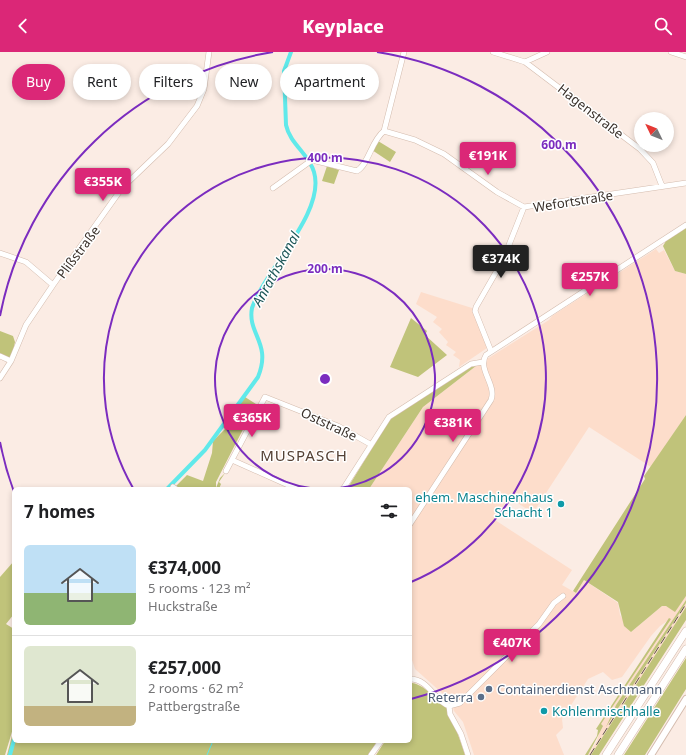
<!DOCTYPE html>
<html lang="en">
<head>
<meta charset="utf-8">
<style>
	:root { --surface:#fff; --page:#f6f6f6; --text:#202124; --muted:#757577; --line:#e0e0e0; --accent:#db2777 }
	body { margin:0; font-family:"Noto Sans",sans-serif; background:var(--page); color:var(--text); height:100vh; display:flex; flex-direction:column; font-size:15px; white-space:nowrap }
	* { box-sizing:border-box; margin:0 }
	p { font-size:13px; color:var(--muted) }
	.icon { flex:none; width:22px; height:22px; fill:none; stroke:currentColor; stroke-width:2; stroke-linecap:round; stroke-linejoin:round }
	.map { position:relative; flex:1; overflow:hidden }
	.side { position:absolute; left:12px; top:435px; width:400px; height:256px; display:flex; flex-direction:column; background:var(--surface); border-radius:6px; box-shadow:0 2px 6px #0003 }
	.side>* { flex:none }
	.hud { position:absolute; left:12px; top:12px; width:400px; height:36px; display:flex; gap:8px }
	.needle { width:26px; rotate:313deg }
	.buttons { position:absolute; left:634px; top:60px; display:grid; gap:8px }
	.buttons a { display:grid; place-items:center; width:40px; height:40px; border-radius:50%; background:var(--surface); box-shadow:0 2px 6px #0003; font-size:20px }
	.price { position:absolute; translate:-50% -34px; padding:0 9px; border-radius:4px; background:var(--accent); color:#fff; font-size:13px; line-height:26px; filter:drop-shadow(0 1px 2px #0008) }
	.price::after { content:''; position:absolute; left:50%; top:24px; width:12px; height:9px; margin-left:-6px; background:inherit; clip-path:polygon(0 0,100% 0,50% 100%) }
	.price.selected { background:#222; color:#fff }
	ul { padding:0; list-style:none }
	li { display:flex; align-items:center; gap:12px; height:100px; padding:0 12px }
	li+li { border-top:1px solid var(--line) }
	li span { display:grid; place-items:center; flex:none; width:112px; height:80px; border-radius:6px; color:#555 }
	li>.icon { margin-inline-start:auto }
	span .icon { width:48px; height:48px; fill:#fffc; stroke-width:1 }
	li b { font-size:17px }
	h2 { display:flex; justify-content:space-between; align-items:center; height:48px; padding:0 12px; font-size:17px }
	.tag { padding:0 14px; border-radius:18px; background:var(--surface); box-shadow:0 2px 6px #0003; font-size:14px; line-height:36px }
	.tag.selected { background:var(--accent); color:#fff }
	header { display:flex; justify-content:space-between; align-items:center; height:52px; padding:0 12px; background:var(--accent); color:#fff; font-size:18px; font-weight:800 }
	.map>svg:first-child { display:block }
</style>
</head>
<body>
<header><svg class="icon" aria-label="back" viewBox="0 0 24 24"><path d="M15 5l-7 7 7 7"/></svg>Keyplace<svg class="icon" aria-label="search" viewBox="0 0 24 24"><circle cx="10" cy="10" r="6"/><path d="M15 15l6 6"/></svg></header>
<div class="map">
<svg width="686" height="703" viewBox="0 0 686 703">
	<rect width="100%" height="100%" fill="#fbece4"/>
	<path fill="#fdddcb" d="M656,197L659,201L664,198L675,219L686,222V363L651,415L589,375L533,461L516,450H506L495,468L572,518L562,533L576,541L584,528L618,551L620,563L631,580L662,554H666L675,559L686,544V548L616,653L608,671L686,551V555L591,703H588L597,689L601,672L670,567L660,574L651,584L622,625L612,628L603,620L588,627L562,667L563,676L556,683L564,703H474L463,670L454,659L451,649L415,617L410,602V437H369L423,355L476,314L549,268L552,264Z
		M421,240L472,256L487,296L459,315L460,308L453,303L456,300L446,293L448,290L439,280L442,277L433,270L437,265L416,252Z"/>
	<path fill="#c0c37a" d="M378,89L396,100L390,110L372,98Z
		M327,114L339,118L334,132L322,129Z
		M686,176V222L675,219L663,194L666,189Z
		M411,266L427,279L425,283L447,303L418,325L390,315Z
		M0,279L13,284L15,290L11,309L0,304Z
		M476,314L423,355L369,437H347L390,367L471,315Z
		M245,345L256,352L216,430V436L220,426L225,421L219,430L221,432L219,437H180L176,434L187,423L203,429L212,401L213,389L232,370L236,358Z
		M686,363V544L675,560L666,554H662L631,580L624,574L618,550L584,528L576,541L573,539L645,427L644,424Z
		M14,509V562L6,572L14,577V673L5,703H0V525Z
		M686,548V551L606,675L616,653Z
		M686,555V568L599,703H591Z
		M669,566L671,567L601,672L603,674L588,703H585L597,684L598,678L596,677Z
		M686,606V637L645,703H624Z
		M412,631C420,631 444,650 447,657C454,671 460,687 465,703H376L385,689H410V637Z
		M14,676V689H377L369,703H7Z"/>
	<g fill="none" stroke-linecap="round" stroke-linejoin="round">
		<path stroke="#60e9ea" stroke-width="1" d="M207,703L213,689"/>
		<path stroke="#60e9ea" stroke-width="4" d="M167,437L205,398L258,325C272,291 247,282 252,256C265,218 326,160 314,120C309,102 290,92 286,73L284,19L291,0
			M10,703L14,688"/>
		<g stroke="#d4bcae" stroke-width="6">
			<path id="minor" d="M404,0L384,79L415,88L444,102L497,140L524,155L686,131
				M493,0L525,10L547,0
				M671,0L686,5
				M525,10L640,97L653,111L662,134
				M273,136L312,108L357,119C369,112 371,89 384,79
				M0,201L26,210L53,233
				M491,299L475,259L476,255L503,208L524,155
				M0,304L11,309
				M0,326L11,309L26,273L53,233L122,136L168,92L197,54L204,37L209,0
				M232,408L297,437
				M226,419L265,345L338,374L370,392
				M173,435L176,437
				M343,437L389,365L471,312L483,310
				M410,472L491,348C497,333 477,317 486,303L686,173
				M410,627C429,627 434,649 449,654L450,662L461,682L468,703
				M449,654L460,651L539,572L554,551L563,544
				M371,703L381,689"/>
		</g>
		<g stroke="#d4bcae" stroke-width="8">
			<path id="major" d="M651,703L686,647"/>
		</g>
		<g stroke="#d4bcae" stroke-width="8">
			<path id="highway" d="M606,703L686,579
				M618,703L686,597"/>
		</g>
		<use href="#minor" stroke="#fff" stroke-width="5"/>
		<use href="#major" stroke="#fff" stroke-width="6"/>
		<use href="#highway" stroke="#fff" stroke-width="7"/>
		<path stroke="#5c524b" stroke-width="1" stroke-dasharray="8 4" stroke-linecap="butt" d="M590,703L686,552"/>
	</g>
	<g fill="none" stroke="#7b2cbf" stroke-width="2">
		<path d="M324 437A110 110 0 1 1 326 437"/>
		<path d="M133 436A221 221 0 1 1 411 530"/>
		<path d="M14 440A331 331 0 0 1 0 390M0 264A331 331 0 0 1 273 0M377 0A331 331 0 0 1 411 647"/>
	</g>
	<g fill="#0f9aa8" stroke="#fff" stroke-width="1.5">
		<circle cx="561" cy="452" r="4"/>
		<circle cx="544" cy="659" r="4"/>
	</g>
	<g fill="#5c6f8a" stroke="#fff" stroke-width="1.5">
		<circle cx="489" cy="637" r="4"/>
		<circle cx="481" cy="645" r="4"/>
	</g>
	<g text-anchor="middle" stroke-width="3" stroke-linejoin="round" paint-order="stroke">
		<g font-size="13" fill="#39302a" stroke="#fff">
			<text transform="translate(591 59) rotate(38)" y="5">Hagenstraße</text>
			<text transform="translate(573 149) rotate(-9)" y="5">Wefortstraße</text>
			<text transform="translate(78 200) rotate(-53)" y="5">Plißstraße</text>
			<text transform="translate(329 372) rotate(25)" y="5">Oststraße</text>
		</g>
		<g font-size="13" fill="#0d838f" stroke="#fff" text-anchor="end">
			<text x="553" y="450">ehem. Maschinenhaus<tspan x="553" dy="15">Schacht 1</tspan></text>
			<text x="552" y="664" text-anchor="start">Kohlenmischhalle</text>
		</g>
		<g font-size="13" fill="#4e5e75" stroke="#fff" text-anchor="start">
			<text x="497" y="642">Containerdienst Aschmann</text>
			<text x="473" y="650" text-anchor="end">Reterra</text>
		</g>
		<g font-size="14" font-style="italic" fill="#1d5758" stroke="#fff">
			<text transform="translate(276 217) rotate(-61)" y="5">Anrathskanal</text>
		</g>
		<g font-size="15" letter-spacing="1" fill="#534034" stroke="#fff">
			<text x="304" y="409">MUSPASCH</text>
		</g>
	</g>
	<circle cx="325" cy="327" r="6" fill="#7b2cbf" stroke="#fff" stroke-width="2"/>
	<g font-size="12" text-anchor="middle" font-weight="bold" fill="#7b2cbf" stroke="#fff" stroke-width="3" stroke-linejoin="round" paint-order="stroke">
		<text x="559" y="97">600 m</text>
		<text x="325" y="110">400 m</text>
		<text x="325" y="221">200 m</text>
	</g>
</svg>
<div class="buttons">
<a><svg class="needle" viewBox="-14 -14 28 28"><path d="M0-13l5 13h-10z" fill="#e53935"/><path d="M0 13l5-13h-10z" fill="#757577"/></svg></a>
</div>
<b class="price" style="left:488px;top:124px">€191K</b>
<b class="price" style="left:103px;top:150px">€355K</b>
<b class="price selected" style="left:501px;top:227px">€374K</b>
<b class="price" style="left:590px;top:245px">€257K</b>
<b class="price" style="left:252px;top:386px">€365K</b>
<b class="price" style="left:453px;top:391px">€381K</b>
<b class="price" style="left:512px;top:611px">€407K</b>
<div class="hud">
<a class="tag selected">Buy</a>
<a class="tag">Rent</a>
<a class="tag">Filters</a>
<a class="tag">New</a>
<a class="tag">Apartment</a>
</div>
<section class="side">
<h2>7 homes<svg class="icon" aria-label="filters" viewBox="0 0 24 24"><path d="M4 7h16M4 17h16"/><circle cx="9" cy="7" r="2"/><circle cx="15" cy="17" r="2"/></svg></h2>
<ul>
<li><span style="background:linear-gradient(#bfe0f5 60%,#8fb573 0)"><svg class="icon" aria-label="home" viewBox="0 0 24 24"><path d="M3 11l9-7 9 7M6 9v11h12V9"/></svg></span><div><b>€374,000</b><p>5 rooms · 123 m²</p><p>Huckstraße</p></div></li>
<li><span style="background:linear-gradient(#dfe7d0 75%,#c2b280 0)"><svg class="icon" aria-label="home" viewBox="0 0 24 24"><path d="M3 11l9-7 9 7M6 9v11h12V9"/></svg></span><div><b>€257,000</b><p>2 rooms · 62 m²</p><p>Pattbergstraße</p></div></li>
</ul>
</section>
</div>
</body>
</html>
